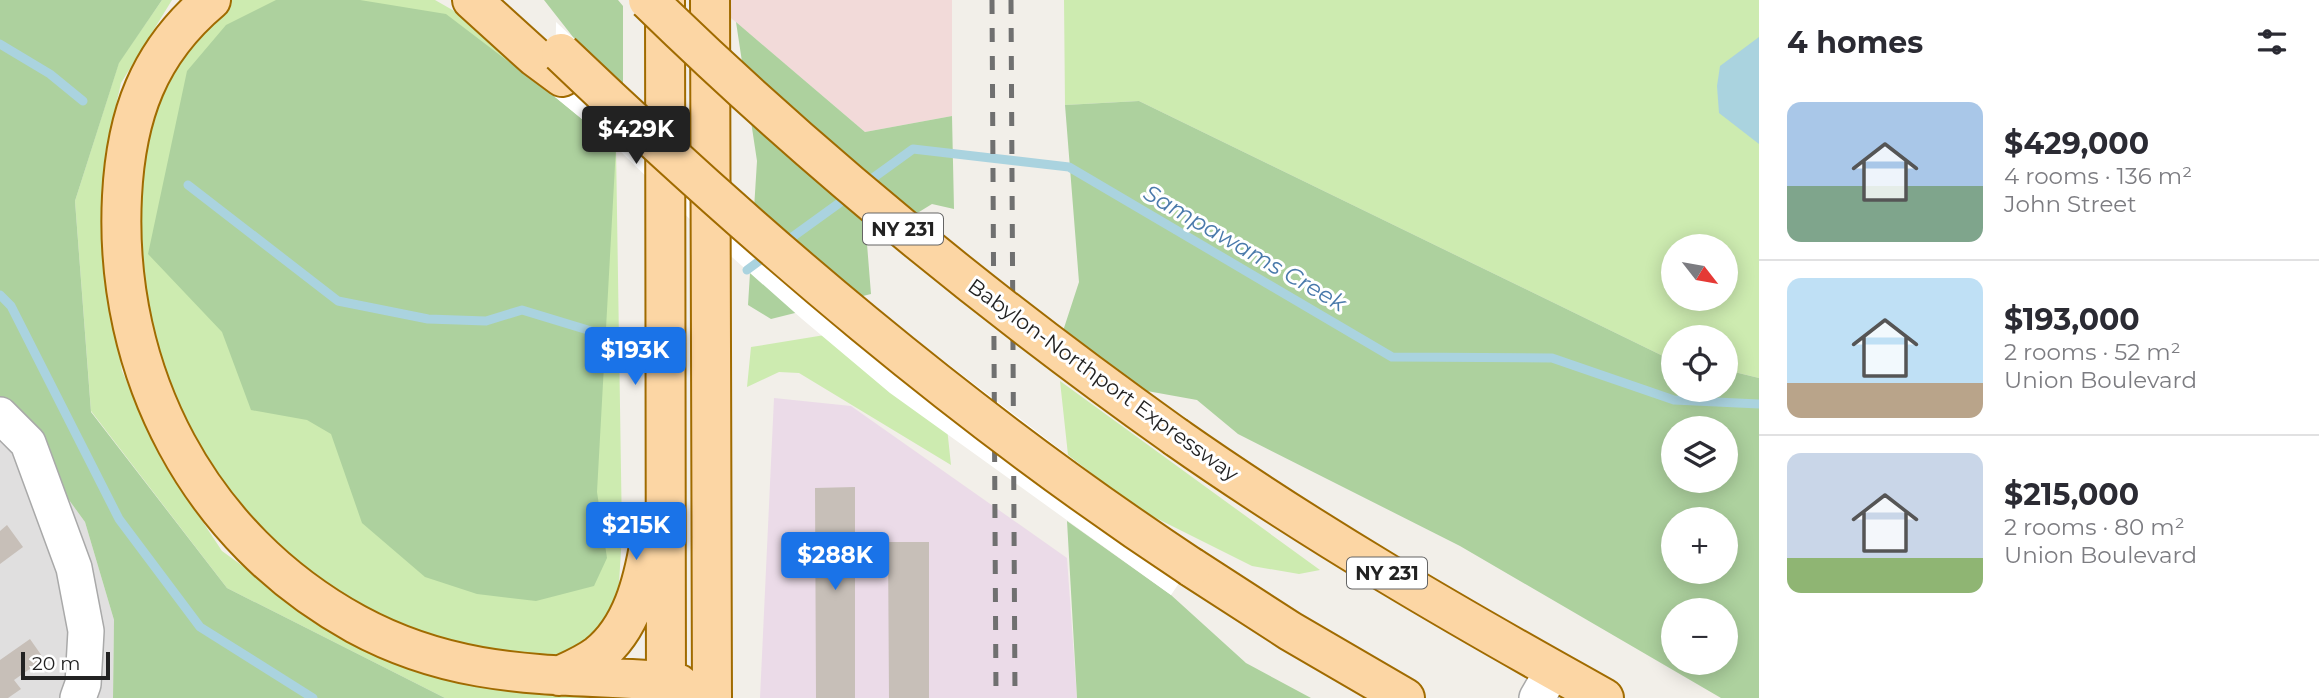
<!DOCTYPE html>
<html lang="en">
<head>
<meta charset="utf-8">
<style>
	:root { --surface:#fff; --page:#f7f7f7; --text:#2b2b33; --muted:#7c7c81; --line:#e1e1e2; --accent:#1a73e8 }
	body { margin:0; font-family:Montserrat,sans-serif; background:var(--page); color:var(--text); height:100vh; display:flex; flex-direction:column; font-size:26px; white-space:nowrap }
	* { box-sizing:border-box; margin:0 }
	p { font-size:23px; color:var(--muted) }
	.icon { flex:none; width:38px; height:38px; fill:none; stroke:currentColor; stroke-width:2; stroke-linecap:round; stroke-linejoin:round }
	.map { position:relative; flex:1; overflow:hidden }
	.drawer { display:flex; flex-direction:column; background:var(--surface); width:560px }
	.drawer>* { flex:none }
	.needle { width:46px; rotate:121deg }
	.buttons { position:absolute; left:1661px; top:234px; display:grid; gap:14px }
	.buttons a { display:grid; place-items:center; width:77px; height:77px; border-radius:50%; background:var(--surface); box-shadow:0 4px 18px #0003; font-size:35px }
	.scale { position:absolute; left:21px; bottom:18px; width:89px; box-sizing:border-box; padding-left:7px; border:4px solid #222; border-top:0; font-size:19px; line-height:24px; white-space:nowrap; color:#222; -webkit-text-stroke:5px #fff; paint-order:stroke }
	.price { position:absolute; translate:-50% -60px; padding:0 16px; border-radius:7px; background:var(--accent); color:#fff; font-size:23px; line-height:46px; filter:drop-shadow(0 2px 4px #0008) }
	.price::after { content:''; position:absolute; left:50%; top:42px; width:21px; height:16px; margin-left:-10px; background:inherit; clip-path:polygon(0 0,100% 0,50% 100%) }
	.price.current { background:#222; color:#fff }
	ul { padding:0; list-style:none }
	li { display:flex; align-items:center; gap:21px; height:175px; padding:0 28px }
	li+li { border-top:2px solid var(--line) }
	li span { display:grid; place-items:center; flex:none; width:196px; height:140px; border-radius:14px; color:#555 }
	li>.icon { margin-inline-start:auto }
	span .icon { width:84px; height:84px; fill:#fffc; stroke-width:1 }
	li b { font-size:30px }
	h2 { display:flex; justify-content:space-between; align-items:center; height:84px; padding:0 28px; font-size:30px }
	main { display:flex; flex:1; min-height:0 }
	.map>svg:first-child { display:block }
</style>
</head>
<body>
<main>
<div class="map">
<svg width="1759" height="698" viewBox="0 0 1759 698">
	<rect width="100%" height="100%" fill="#f2efe9"/>
	<path fill="#e0dfdf" d="M0,405L85,522L114,620L113,698H0Z"/>
	<path fill="#f2dad9" d="M718,0H952V116L865,132L718,7Z"/>
	<path fill="#ebdbe8" d="M774,398L851,406L1067,558L1077,698H760Z"/>
	<path fill="#cdebb0" fill-rule="evenodd" d="M162,0H172L121,83L105,154L102,248L122,371L161,459L222,551L311,616L380,654L458,683L619,693L621,698H445L227,588L91,411L75,201L119,62Z
		M231,0H435L484,28L555,97L616,147L622,535L618,599L590,644L548,661L470,658L344,603L214,488L144,348L136,130L190,32Z
		M1064,0H1759V378L1726,370V338H1673V358L1663,356L1139,101L1065,105ZM1673,247H1726V299H1673Z
		M837,333L945,409L951,465L799,373L779,372L747,387L751,347Z
		M1060,381L1320,570L1299,574L1252,566L1138,509L1068,455Z"/>
	<path fill="#add19e" fill-rule="evenodd" d="M0,0H162L119,63L75,201L91,412L227,588L445,698H113L114,620L85,522L0,405Z
		M276,0H360L446,14L555,97L616,147L597,492L607,558L594,586L536,601L477,594L425,577L362,523L331,434L307,420L251,410L222,332L148,254L187,71L226,25Z
		M544,0H618L623,6V84L573,37Z
		M736,22L865,132L952,116L954,209L932,204L867,244L871,294L771,319L748,305L757,161Z
		M1139,101L1663,356L1673,358V390H1726V370L1759,378V698H1721L1460,546L1238,434L1197,400L1147,391L1063,331L1079,282L1065,105ZM1673,429H1726V481H1673ZM1673,520H1726V572H1673ZM1673,611H1726V663H1673Z
		M1067,521L1171,595L1246,663L1311,698H1077Z"/>
	<path fill="#aad3df" d="M1759,37V144L1719,113L1717,86L1720,66Z"/>
	<path fill="#fff" d="M556,22L725,179L838,280L1138,509L1200,552L1171,595L890,393L802,319L698,227L616,147L555,97Z"/>
	<g fill="none" stroke-linecap="round" stroke-linejoin="round">
		<path stroke="#aad3df" stroke-width="9" d="M0,44L50,74L83,101
			M866,183L913,149L1069,167L1392,357L1552,358L1674,400L1759,404
			M188,185L338,301L428,319L486,321L522,310L601,334
			M784,243L849,196
			M747,270L770,253
			M0,295L11,306L119,519L200,627L313,698"/>
	</g>
	<path fill="#c7bfb8" d="M855,487V698H816L815,488Z
		M7,525L23,547L0,564V531Z
		M888,542H929V698H889Z
		M30,639L44,659L14,680L21,689L8,698H0V660Z"/>
	<g fill="none" stroke-linecap="round" stroke-linejoin="round">
		<g stroke="#a9a9a9" stroke-width="38">
			<path id="minor" d="M0,415L28,443L74,568L86,631L83,684L78,698
				M1537,698L1553,670"/>
		</g>
		<g stroke="#a06b00" stroke-width="42">
			<path id="major" d="M211,0C148,53 126,116 122,196C113,373 199,538 356,624C461,681 553,673 666,681L679,684L692,698
				M472,0L535,57L562,77
				M665,0L666,698
				M710,0L712,698
				M1176,437C1313,533 1458,617 1604,698
				M1191,567L1290,631L1405,698
				M559,676C572,670 586,664 598,655C632,628 643,582 650,541"/>
		</g>
		<use href="#minor" stroke="#fff" stroke-width="35"/>
		<use href="#major" stroke="#fcd6a4" stroke-width="38"/>
		<path stroke="#707070" stroke-width="5" stroke-dasharray="14 14" stroke-linecap="butt" d="M992,0L996,698
			M1011,0L1015,698"/>
		<g stroke="#a06b00" stroke-width="42" stroke-linecap="butt">
			<path id="major-bridge" d="M648,0C812,160 989,304 1176,437
				M561,53C758,241 964,417 1191,567"/>
		</g>
		<use href="#major-bridge" stroke="#fcd6a4" stroke-width="38"/>
	</g>
	<g text-anchor="middle" stroke-width="6" stroke-linejoin="round" paint-order="stroke">
		<g fill="#fff" stroke="#646464" stroke-width="2">
			<rect x="863" y="213.5" width="80" height="31" rx="5"/>
			<rect x="1347" y="557.5" width="80" height="31" rx="5"/>
		</g>
		<g font-size="19" font-weight="bold" fill="#222">
			<text x="903" y="236">NY 231</text>
			<text x="1387" y="580">NY 231</text>
		</g>
		<g font-size="21" fill="#222" stroke="#fff">
			<text transform="translate(1103 380) rotate(36)" y="7">Babylon-Northport Expressway</text>
		</g>
		<g font-size="23" font-style="italic" fill="#4a7aab" stroke="#fff">
			<text transform="translate(1245 248) rotate(30)" y="8">Sampawams Creek</text>
		</g>
	</g>
</svg>
<div class="buttons">
<a><svg class="needle" viewBox="-14 -14 28 28"><path d="M0-13l5 13h-10z" fill="#e53935"/><path d="M0 13l5-13h-10z" fill="#7c7c81"/></svg></a>
<a><svg class="icon" aria-label="locate" viewBox="0 0 24 24"><circle cx="12" cy="12" r="6"/><path d="M12 2v4M12 18v4M2 12h4M18 12h4"/></svg></a>
<a><svg class="icon" aria-label="layers" viewBox="0 0 24 24"><path d="M12 4l9 5-9 5-9-5zM3 14l9 5 9-5"/></svg></a>
<a>+</a>
<a>−</a>
</div>
<div class="scale">20 m</div>
<b class="price current" style="left:636px;top:166px">$429K</b>
<b class="price" style="left:635px;top:387px">$193K</b>
<b class="price" style="left:636px;top:562px">$215K</b>
<b class="price" style="left:835px;top:592px">$288K</b>
</div>
<section class="drawer">
<h2>4 homes<svg class="icon" aria-label="filters" viewBox="0 0 24 24"><path d="M4 7h16M4 17h16"/><circle cx="9" cy="7" r="2"/><circle cx="15" cy="17" r="2"/></svg></h2>
<ul>
<li><span style="background:linear-gradient(#a9c7e8 60%,#7fa58c 0)"><svg class="icon" aria-label="home" viewBox="0 0 24 24"><path d="M3 11l9-7 9 7M6 9v11h12V9"/></svg></span><div><b>$429,000</b><p>4 rooms · 136 m²</p><p>John Street</p></div></li>
<li><span style="background:linear-gradient(#bfe0f5 75%,#b9a48a 0)"><svg class="icon" aria-label="home" viewBox="0 0 24 24"><path d="M3 11l9-7 9 7M6 9v11h12V9"/></svg></span><div><b>$193,000</b><p>2 rooms · 52 m²</p><p>Union Boulevard</p></div></li>
<li><span style="background:linear-gradient(#c9d6e8 75%,#8fb573 0)"><svg class="icon" aria-label="home" viewBox="0 0 24 24"><path d="M3 11l9-7 9 7M6 9v11h12V9"/></svg></span><div><b>$215,000</b><p>2 rooms · 80 m²</p><p>Union Boulevard</p></div></li>
</ul>
</section>
</main>
</body>
</html>
